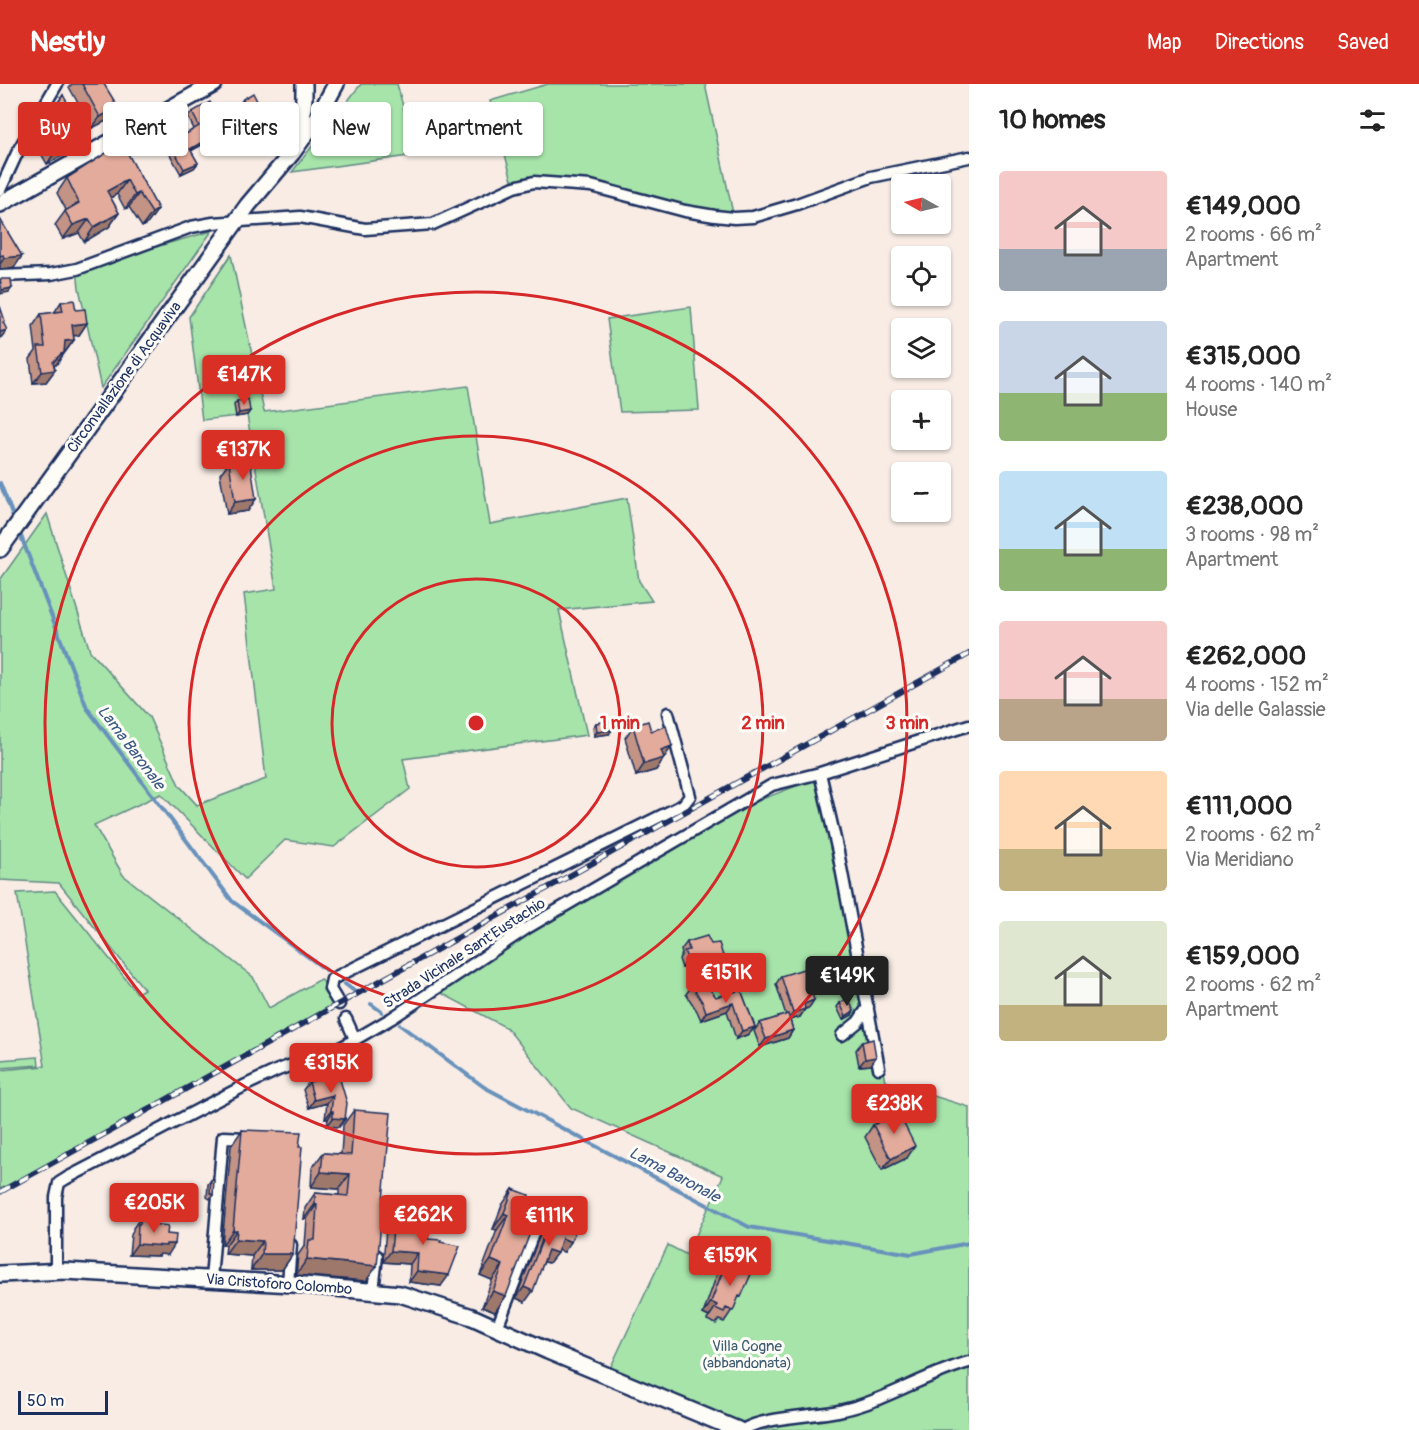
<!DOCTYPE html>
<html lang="en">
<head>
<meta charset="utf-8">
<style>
	:root { --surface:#fff; --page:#f6f6f6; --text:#222; --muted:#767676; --accent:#d93025 }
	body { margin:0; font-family:Pangolin,sans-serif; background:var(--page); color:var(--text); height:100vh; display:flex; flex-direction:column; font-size:22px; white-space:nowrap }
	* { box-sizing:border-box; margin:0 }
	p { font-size:20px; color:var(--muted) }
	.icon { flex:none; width:33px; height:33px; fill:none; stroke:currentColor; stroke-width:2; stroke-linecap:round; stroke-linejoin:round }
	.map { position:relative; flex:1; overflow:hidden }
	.panel { display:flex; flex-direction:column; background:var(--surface); width:450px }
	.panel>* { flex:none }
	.top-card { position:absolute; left:18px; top:18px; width:570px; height:54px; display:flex; gap:12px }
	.needle { width:39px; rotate:278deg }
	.fabs { position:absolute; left:891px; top:90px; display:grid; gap:12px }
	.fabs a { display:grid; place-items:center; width:60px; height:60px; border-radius:6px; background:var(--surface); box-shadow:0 2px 4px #0004; font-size:30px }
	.scale { position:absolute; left:18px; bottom:15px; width:90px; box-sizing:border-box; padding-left:6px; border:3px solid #1b2f5e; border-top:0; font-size:16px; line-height:21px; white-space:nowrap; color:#1b2f5e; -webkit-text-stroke:4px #fdfcf7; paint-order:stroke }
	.price { position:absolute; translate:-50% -51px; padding:0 14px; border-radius:6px; background:var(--accent); color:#fff; font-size:20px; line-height:39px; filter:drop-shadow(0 2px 3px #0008) }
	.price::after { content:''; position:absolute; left:50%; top:36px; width:18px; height:14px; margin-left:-9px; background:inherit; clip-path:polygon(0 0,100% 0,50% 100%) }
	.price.on { background:#222; color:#fff }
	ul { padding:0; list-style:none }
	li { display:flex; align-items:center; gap:18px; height:150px; padding:0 30px }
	li span { display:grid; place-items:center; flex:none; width:168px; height:120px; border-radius:6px; color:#555 }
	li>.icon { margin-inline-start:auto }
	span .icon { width:72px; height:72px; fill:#fffc; stroke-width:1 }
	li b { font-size:26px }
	h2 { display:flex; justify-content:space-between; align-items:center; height:72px; padding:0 30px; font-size:26px }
	.chip { padding:0 21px; border-radius:6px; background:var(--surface); box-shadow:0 2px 4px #0004; font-size:21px; line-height:54px }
	.chip.on { background:var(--accent); color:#fff }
	header { display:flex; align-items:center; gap:36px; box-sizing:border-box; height:84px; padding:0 30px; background:var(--accent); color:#fff }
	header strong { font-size:28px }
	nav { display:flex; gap:33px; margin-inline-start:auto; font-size:21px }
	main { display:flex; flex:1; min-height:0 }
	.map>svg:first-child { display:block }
</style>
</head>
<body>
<header>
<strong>Nestly</strong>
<nav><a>Map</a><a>Directions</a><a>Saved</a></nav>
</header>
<main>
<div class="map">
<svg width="969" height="1346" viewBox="0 0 969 1346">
	<rect width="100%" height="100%" fill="#f8ece5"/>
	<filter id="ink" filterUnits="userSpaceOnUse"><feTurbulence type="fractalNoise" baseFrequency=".0167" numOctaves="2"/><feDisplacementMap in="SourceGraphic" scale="12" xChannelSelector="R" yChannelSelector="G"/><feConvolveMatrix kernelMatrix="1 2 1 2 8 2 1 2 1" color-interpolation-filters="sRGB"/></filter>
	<g filter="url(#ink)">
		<path fill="#a7e4aa" stroke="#618a84" stroke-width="1.5" d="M361,0H397L416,71L292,88Z
			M548,0H705L734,134L600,104L514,103L490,17Z
			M212,147L101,304L79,204L77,185Z
			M231,171L264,328L468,302L490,440L627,414L639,497L652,517L559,526L587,651L403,675L410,705L334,763L285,756L245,795L161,710L94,741L123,791L253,893L269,924L321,895L339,920L0,1108V986L45,982L17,809L55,807L137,909L144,905L59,799L0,796V496L47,430L90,567L149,633L179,701L197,721L266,695L244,510L276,505L247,331L202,336L189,233Z
			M691,223L699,326L620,328L607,235Z
			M820,693L885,997L969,1023V1346H738L607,1291L668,1161L687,1171L723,1092L571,1024L507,944L441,909L492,870L749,720Z
			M38,973L39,981L0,984V976Z"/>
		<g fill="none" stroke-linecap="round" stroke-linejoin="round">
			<path stroke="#6791bb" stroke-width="4" d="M0,399L15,437
				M19,447L87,624L232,817L326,886
				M345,900L358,910
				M371,920L382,928
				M400,941L484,1003L749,1143L911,1170L969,1159"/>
			<g stroke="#1b2f5e" stroke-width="15">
				<path id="street" d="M0,106L19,65L57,0
					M0,192L51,190L77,185L191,143L213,139L300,133L365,145L433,140L514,103L534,98L591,102L685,127L715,132L734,134L753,133L797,120L871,93L969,73
					M820,689L838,768L879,984
					M339,920L330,905L332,895L683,721L690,712L668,629
					M346,935L355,955
					M842,951L858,938L868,923
					M56,1187V1113L59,1099L67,1094L246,1001L278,986L342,963L392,934L527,844L772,701L820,689L969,641
					M211,1195L223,1053L248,1054
					M288,1200L291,1161
					M373,1207L377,1172
					M497,1244L536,1142
					M743,1346C760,1333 820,1332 843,1326C885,1317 926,1290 969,1278"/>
			</g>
			<g stroke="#1b2f5e" stroke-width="20">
				<path id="secondary" d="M292,54C305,36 304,21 304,0
					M0,120L214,0
					M0,465L248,121L292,69L318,33L336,0
					M0,1190L65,1187L293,1200L400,1210L472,1233L548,1267L738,1346"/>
			</g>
			<use href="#street" stroke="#fdfcf7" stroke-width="10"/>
			<use href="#secondary" stroke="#fdfcf7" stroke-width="15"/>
			<g stroke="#1b2f5e" stroke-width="6">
				<path id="rail" d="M0,1108L969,570"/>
			</g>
			<use href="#rail" stroke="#fdfcf7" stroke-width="4" stroke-dasharray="11" stroke-linecap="butt"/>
		</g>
		<path fill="#c39385" stroke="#1b2f5e" stroke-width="1.5" d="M72,0H104L110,35L92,44L69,3Z
			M63,11L79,58L67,65L62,72L47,80L34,57L40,49L39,47L47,37L46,36Z
			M243,15L266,44L256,49L240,19Z
			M192,28L225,45L222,50L191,67L198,79L194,84L181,90L164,60L168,55L183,52L194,45L188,33Z
			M122,59L158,125L148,139L142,143L129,123L125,125L117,110L111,114L119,129L109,143L84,158L79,149L63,155L55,141L66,126L57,109L67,94Z
			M0,135L14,184L0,186Z
			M61,218L76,226L87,239L79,251L73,252L74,256L56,281H54L55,286L46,298L33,299L30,275L36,267L33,242L41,230L54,229Z
			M237,317L250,327L247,331L236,333L234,321Z
			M229,378L248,427L227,430L220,390Z
			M596,639L609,650L594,652L593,643Z
			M633,642L651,647L664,674L656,686L636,692L625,654Z
			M687,858L711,860L723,872L718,880L705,883L682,884L679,875L682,870L681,866Z
			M781,892L832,895L826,903L811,907L809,924L805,925L800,933L790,936L793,946L788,954L760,963L754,947L760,939L786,931L776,900Z
			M692,902L716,913L741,906L755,943L749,950L736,955L727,927L701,936L697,927L686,910Z
			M840,919L852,931L843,936L837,923Z
			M862,958L871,981L859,982L856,966Z
			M336,982L345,1035L339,1043L327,1042L328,1035H325L327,1019L309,1024L303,1006L309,998L330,992Z
			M354,1026L366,1197L296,1191L298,1171L305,1161L307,1135H304L305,1124L315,1109L339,1111V1105L311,1103L312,1084L323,1069L341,1070L343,1041Z
			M873,1041L907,1074L882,1086L865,1053Z
			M242,1046L293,1170L282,1186H251L252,1172L225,1170L226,1161H222L231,1062Z
			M211,1096L213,1111L210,1115L207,1113L208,1100Z
			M513,1105L522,1131L506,1212L495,1228L482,1223L492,1196L480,1191L497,1146L493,1145L502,1121Z
			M141,1133L167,1150L168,1171L160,1170L159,1172L129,1171L131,1151L133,1147V1144Z
			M551,1133L564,1168L558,1166L549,1179L544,1178L525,1218L516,1214L543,1143Z
			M394,1134L428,1155L441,1202L409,1198L410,1180L383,1178L386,1145Z
			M726,1178L734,1223L724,1238L719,1236L716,1240L707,1236L709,1233L703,1230L717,1190Z"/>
		<path fill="#9f786c" stroke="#1b2f5e" stroke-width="1.5" d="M118,23L110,35L92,44L100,33Z
			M269,40L266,44L256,49L259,45Z
			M225,45L222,50L186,69L190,65Z
			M85,50L79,58L67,65L62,72L47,80L53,71L67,61Z
			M198,79L194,84L181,90L184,85Z
			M127,96L117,110L97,122L107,107Z
			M139,109L129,123L125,125L135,111Z
			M158,125L148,139L142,143L152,129Z
			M119,129L109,143L84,158L94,143Z
			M89,135L79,149L63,155L73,141Z
			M22,172L14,184L0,186V180L4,174Z
			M12,204L9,208L0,210L2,206Z
			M87,239L79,251L64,253L72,241Z
			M7,246L0,255V248Z
			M74,256L65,268L57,269L65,257Z
			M64,269L56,281L52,282L55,286L46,298L33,299L42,288L53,278L61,270Z
			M250,327L247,331L236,333L239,329Z
			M256,415L248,427L227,430L235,418Z
			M612,646L609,650L594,652L597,648Z
			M672,662L656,686L636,692L644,680L661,666Z
			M723,872L718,880L705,883L682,884L688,876Z
			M832,895L826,903L804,909L810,901Z
			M814,916L809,924L805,925L800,933L788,936L793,929L804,920Z
			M733,919L727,927L701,936L706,928Z
			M854,927L852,931L843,936L846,932Z
			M755,943L749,950L736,955L742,947Z
			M793,946L788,954L760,963L766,955Z
			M876,973L871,981L859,982L865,975Z
			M333,1011L327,1019L309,1024L314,1016Z
			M331,1027H333L328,1035H325Z
			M333,1034L345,1035L339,1043L327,1042Z
			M915,1062L907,1074L882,1086L891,1075Z
			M321,1088L350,1090L339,1105L311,1103Z
			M315,1120H317L307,1135H304Z
			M504,1129L508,1131L497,1146L493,1145Z
			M233,1146H237L226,1161H222Z
			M562,1154L571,1158L564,1168L554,1165Z
			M236,1155L263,1157L252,1172L225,1170Z
			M137,1160H175L168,1171L160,1170L159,1172L129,1171Z
			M548,1166L557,1169L549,1179L541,1177Z
			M391,1167L418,1169L410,1180L383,1178Z
			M262,1170H293L282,1186H251Z
			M307,1175L377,1182L366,1197L296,1191Z
			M491,1176L503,1181L492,1196L480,1191Z
			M417,1187L449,1191L441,1202L409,1198Z
			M524,1203L533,1207L525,1218L516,1214Z
			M493,1207L506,1212L495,1228L482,1223Z
			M711,1218L717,1221L709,1233L703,1230Z"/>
		<path fill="#e3ab9b" stroke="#1b2f5e" stroke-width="1.5" d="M82,0H104L118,23L100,33Z
			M253,9L269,40L259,45L243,15Z
			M63,11L85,50L67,61L68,64L53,71L40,49L48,44L45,39L53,30L52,28Z
			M210,18L225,45L190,65L198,79L184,85L168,55L180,48L183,52L199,42L192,28Z
			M122,59L158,125L152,129L139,109L135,111L127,96L107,107L119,129L94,143L89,135L73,141L65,127L79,119L67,94Z
			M0,135L22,172L4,174L3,171L0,172Z
			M0,195H11L12,204L2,206Z
			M74,216L76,226L85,225L87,239L72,241L74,256L65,257L64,269L61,270L53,278L55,286L42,288L38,263H45L41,230L63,227L61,218Z
			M0,222L5,237L3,238L7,246L0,248Z
			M248,315L250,327L239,329L237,317Z
			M250,375L256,415L235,418L229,378Z
			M610,637L612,646L597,648L596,639Z
			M648,637L651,647L666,642L672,662L661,666L664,674L644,680L633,642Z
			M707,852L711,860L719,859L723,872L711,875L688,876L684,867L689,866L687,858Z
			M826,878L832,895L810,901L814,916L804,920L805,925L793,929L781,892Z
			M703,897L716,913L741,906L755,943L742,947L733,919L706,928L703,919L692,902Z
			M848,914L854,927L846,932L840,919Z
			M788,930L793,946L766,955L760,939Z
			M873,955L876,973L865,975L862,958Z
			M336,982L347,1019L345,1035L333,1034V1027H331L333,1011L314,1016L309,998L335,991Z
			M354,1026L391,1029L377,1182L307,1175L309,1156H315L317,1120H315V1109L348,1112L350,1090L321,1088L323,1069L351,1071Z
			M898,1028L915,1062L891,1075L873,1041Z
			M242,1046L301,1048L299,1063H302L293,1170H262L263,1157L236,1155L237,1146H233Z
			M211,1096H214L213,1111L210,1109Z
			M513,1105L529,1111L522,1131L535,1136L506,1212L493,1207L503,1181L491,1176L508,1131L504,1129Z
			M141,1133L153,1134V1140L168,1142L167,1150L176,1151L175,1160H166V1162L137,1160L138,1140H140Z
			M551,1133L577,1143L571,1158L562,1154L557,1169L548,1166L533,1207L524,1203Z
			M394,1134L429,1136L428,1155L441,1156L440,1158L460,1162L449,1191L417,1187L418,1169L391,1167Z
			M726,1178L751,1190L741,1213L739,1212L733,1227L726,1224L724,1228L715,1224L717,1221L711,1218Z"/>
	</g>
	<g fill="none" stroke="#d62828" stroke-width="3">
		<circle cx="476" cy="639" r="144"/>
		<circle cx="476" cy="639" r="287"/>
		<circle cx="476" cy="639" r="431"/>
	</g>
	<g text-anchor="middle" stroke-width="6" stroke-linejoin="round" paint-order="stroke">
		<g font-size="15" fill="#1b2f5e" stroke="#fdfcf7">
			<text transform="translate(124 293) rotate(-54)" y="5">Circonvallazione di Acquaviva</text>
			<text transform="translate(464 869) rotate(-33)" y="5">Strada Vicinale Sant'Eustachio</text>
			<text transform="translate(279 1200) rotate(4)" y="5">Via Cristoforo Colombo</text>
		</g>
		<g font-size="15" fill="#3e5c71" stroke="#fdfcf7">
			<text x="747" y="1267">Villa Cogne<tspan x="747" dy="17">(abbandonata)</tspan></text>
		</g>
		<g font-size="16" font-style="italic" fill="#3a5885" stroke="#fdfcf7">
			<text transform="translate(132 663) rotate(53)" y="6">Lama Baronale</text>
			<text transform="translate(675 1090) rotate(28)" y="6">Lama Baronale</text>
		</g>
	</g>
	<circle cx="476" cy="639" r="9" fill="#d62828" stroke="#fdfcf7" stroke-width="3"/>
	<g font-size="18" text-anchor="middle" font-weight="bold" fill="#d62828" stroke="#fdfcf7" stroke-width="6" stroke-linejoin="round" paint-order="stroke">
		<text x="620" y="645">1 min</text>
		<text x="763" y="645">2 min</text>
		<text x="907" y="645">3 min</text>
	</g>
</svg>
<div class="fabs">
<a><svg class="needle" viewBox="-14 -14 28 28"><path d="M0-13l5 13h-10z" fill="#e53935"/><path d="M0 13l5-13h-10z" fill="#767676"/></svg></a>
<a><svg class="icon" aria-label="locate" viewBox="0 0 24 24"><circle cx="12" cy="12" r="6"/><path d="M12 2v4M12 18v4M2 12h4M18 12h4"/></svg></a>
<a><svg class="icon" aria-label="layers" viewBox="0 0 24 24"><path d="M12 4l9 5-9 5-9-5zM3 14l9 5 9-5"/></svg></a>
<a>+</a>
<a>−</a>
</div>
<div class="scale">50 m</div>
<b class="price" style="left:244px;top:322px">€147K</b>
<b class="price" style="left:243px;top:397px">€137K</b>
<b class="price" style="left:726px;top:920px">€151K</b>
<b class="price on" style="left:847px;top:923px">€149K</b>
<b class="price" style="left:331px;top:1010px">€315K</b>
<b class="price" style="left:894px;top:1051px">€238K</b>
<b class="price" style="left:154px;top:1150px">€205K</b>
<b class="price" style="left:423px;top:1162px">€262K</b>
<b class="price" style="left:549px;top:1163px">€111K</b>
<b class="price" style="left:730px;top:1203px">€159K</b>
<div class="top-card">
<a class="chip on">Buy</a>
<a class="chip">Rent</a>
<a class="chip">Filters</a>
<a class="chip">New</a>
<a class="chip">Apartment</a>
</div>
</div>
<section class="panel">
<h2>10 homes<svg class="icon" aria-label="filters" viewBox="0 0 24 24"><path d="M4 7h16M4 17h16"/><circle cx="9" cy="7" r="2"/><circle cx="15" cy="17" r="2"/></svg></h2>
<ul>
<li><span style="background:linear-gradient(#f6c9c9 65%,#9aa5b1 0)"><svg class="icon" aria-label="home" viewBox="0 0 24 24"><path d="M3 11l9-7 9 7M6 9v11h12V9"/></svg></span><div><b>€149,000</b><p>2 rooms · 66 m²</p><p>Apartment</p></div></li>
<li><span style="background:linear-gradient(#c9d6e8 60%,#8fb573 0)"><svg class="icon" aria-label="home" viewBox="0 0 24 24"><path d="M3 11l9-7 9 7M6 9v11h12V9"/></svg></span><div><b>€315,000</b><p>4 rooms · 140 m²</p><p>House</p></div></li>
<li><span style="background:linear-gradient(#bfe0f5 65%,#8fb573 0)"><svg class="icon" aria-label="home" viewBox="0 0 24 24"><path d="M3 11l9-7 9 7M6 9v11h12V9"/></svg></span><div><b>€238,000</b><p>3 rooms · 98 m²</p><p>Apartment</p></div></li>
<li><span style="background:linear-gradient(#f6c9c9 65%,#b9a48a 0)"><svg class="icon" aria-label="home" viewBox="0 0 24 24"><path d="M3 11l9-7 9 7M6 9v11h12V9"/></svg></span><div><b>€262,000</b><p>4 rooms · 152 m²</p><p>Via delle Galassie</p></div></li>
<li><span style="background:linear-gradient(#ffd9b3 65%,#c2b280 0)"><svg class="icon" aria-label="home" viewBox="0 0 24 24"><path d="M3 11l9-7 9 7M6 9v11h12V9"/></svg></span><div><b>€111,000</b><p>2 rooms · 62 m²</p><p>Via Meridiano</p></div></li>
<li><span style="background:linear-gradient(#dfe7d0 70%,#c2b280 0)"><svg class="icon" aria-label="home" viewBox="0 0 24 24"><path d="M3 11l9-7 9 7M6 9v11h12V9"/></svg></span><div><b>€159,000</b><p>2 rooms · 62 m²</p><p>Apartment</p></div></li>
</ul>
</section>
</main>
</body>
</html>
